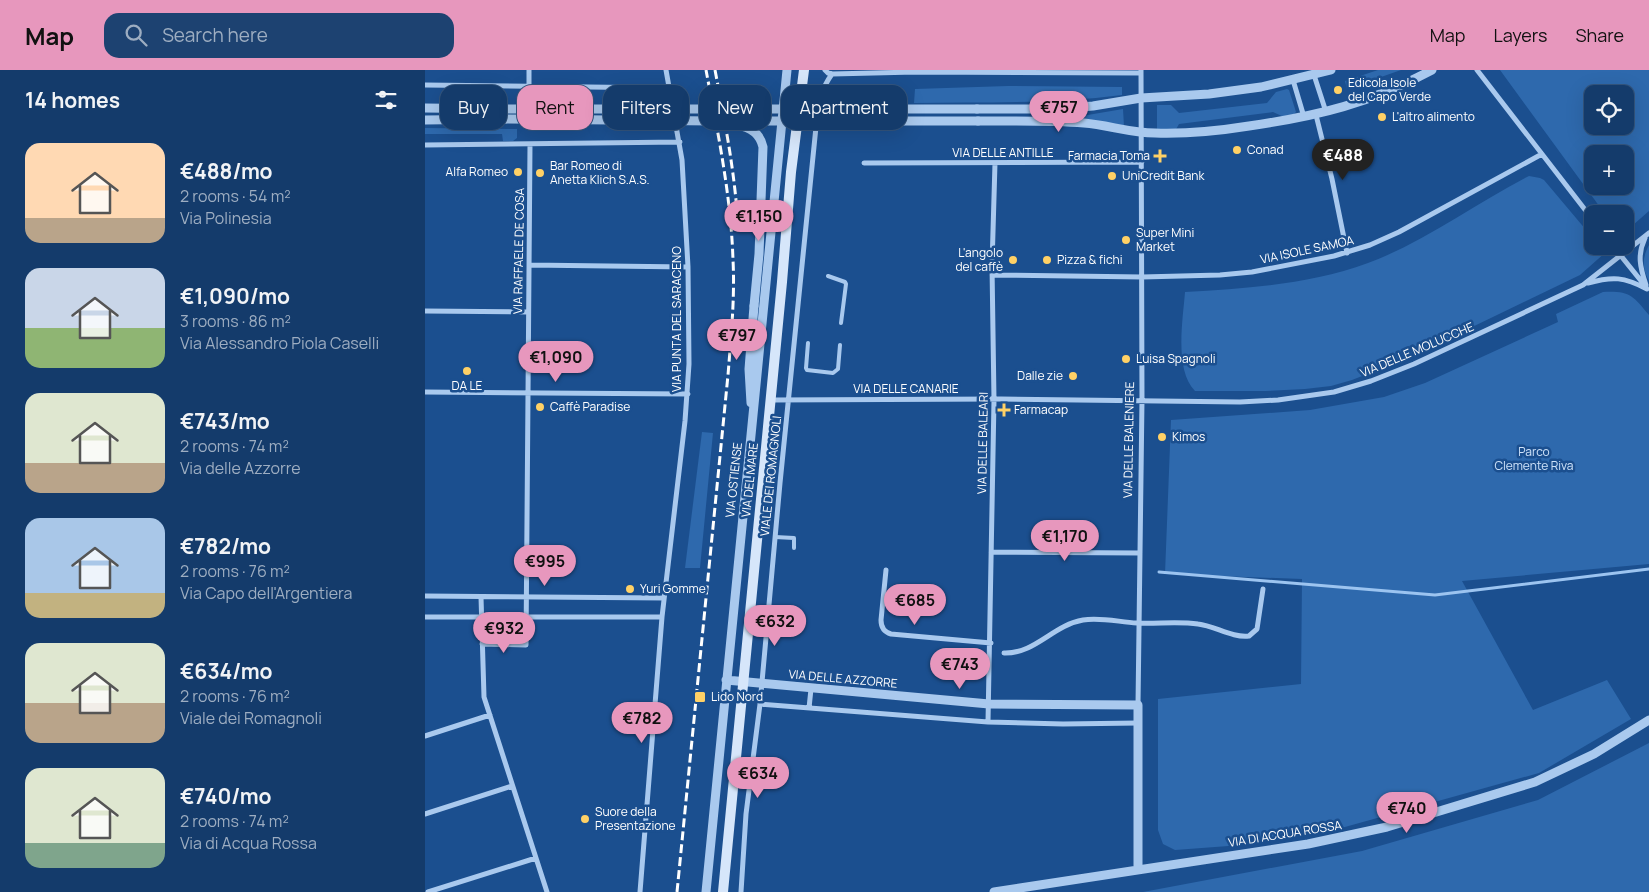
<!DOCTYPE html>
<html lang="en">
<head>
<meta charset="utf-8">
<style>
	:root { --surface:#143b6b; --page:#1d4271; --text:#f1f3f6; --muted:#9dadc1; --line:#33557e; --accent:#e797bd }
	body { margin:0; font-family:Manrope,sans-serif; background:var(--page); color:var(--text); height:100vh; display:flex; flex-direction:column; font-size:19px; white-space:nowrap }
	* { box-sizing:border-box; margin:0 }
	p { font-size:16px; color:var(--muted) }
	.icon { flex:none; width:28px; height:28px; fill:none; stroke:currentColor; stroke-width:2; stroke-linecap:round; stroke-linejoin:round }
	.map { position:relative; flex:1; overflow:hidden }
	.panel { display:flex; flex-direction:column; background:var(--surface); width:425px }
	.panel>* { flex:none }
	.hud { position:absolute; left:15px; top:15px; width:475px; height:45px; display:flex; gap:10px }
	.buttons { position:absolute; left:1159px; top:15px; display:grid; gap:10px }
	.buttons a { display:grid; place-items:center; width:50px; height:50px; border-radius:10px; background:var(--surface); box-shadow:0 5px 20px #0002,0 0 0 1px var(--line); font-size:25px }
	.price { position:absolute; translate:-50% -42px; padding:0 11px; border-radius:18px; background:var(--accent); color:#111; font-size:16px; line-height:32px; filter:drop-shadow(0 1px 2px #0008) }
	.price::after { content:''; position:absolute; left:50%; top:30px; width:15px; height:11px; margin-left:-8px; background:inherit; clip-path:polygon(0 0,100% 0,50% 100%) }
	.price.on { background:#222; color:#fff }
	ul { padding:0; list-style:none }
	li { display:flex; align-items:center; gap:15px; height:125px; padding:0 25px }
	li span { display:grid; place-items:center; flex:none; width:140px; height:100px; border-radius:15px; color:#555 }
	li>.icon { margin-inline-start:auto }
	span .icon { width:60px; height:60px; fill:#fffc; stroke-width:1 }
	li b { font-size:21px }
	h2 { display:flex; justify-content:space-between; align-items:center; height:60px; padding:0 25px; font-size:21px }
	.chip { padding:0 18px; border-radius:15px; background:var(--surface); box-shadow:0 5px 20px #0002,0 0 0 1px var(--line); font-size:18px; line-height:45px }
	.chip.on { background:var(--accent); color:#111 }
	header { display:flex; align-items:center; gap:30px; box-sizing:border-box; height:70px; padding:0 25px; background:var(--accent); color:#111 }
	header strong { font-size:24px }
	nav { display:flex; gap:28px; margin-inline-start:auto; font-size:18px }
	.search { width:350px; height:45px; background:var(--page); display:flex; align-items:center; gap:12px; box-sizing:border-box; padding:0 18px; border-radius:15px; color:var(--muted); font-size:19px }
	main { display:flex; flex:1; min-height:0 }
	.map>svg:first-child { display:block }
</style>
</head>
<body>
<header>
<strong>Map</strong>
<div class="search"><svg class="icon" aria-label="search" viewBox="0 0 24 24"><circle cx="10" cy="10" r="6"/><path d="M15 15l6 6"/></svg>Search here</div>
<nav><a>Map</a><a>Layers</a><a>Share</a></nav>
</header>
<main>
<section class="panel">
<h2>14 homes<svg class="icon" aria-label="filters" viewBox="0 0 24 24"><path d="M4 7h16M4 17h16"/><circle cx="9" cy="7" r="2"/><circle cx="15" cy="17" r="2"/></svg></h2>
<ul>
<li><span style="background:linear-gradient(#ffd9b3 75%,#b9a48a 0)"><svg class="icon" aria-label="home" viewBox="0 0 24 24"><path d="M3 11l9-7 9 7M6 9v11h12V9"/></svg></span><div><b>€488/mo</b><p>2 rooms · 54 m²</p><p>Via Polinesia</p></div></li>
<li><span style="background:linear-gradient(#c9d6e8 60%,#8fb573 0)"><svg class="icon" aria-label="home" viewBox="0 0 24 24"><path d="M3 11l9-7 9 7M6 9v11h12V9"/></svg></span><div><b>€1,090/mo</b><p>3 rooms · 86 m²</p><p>Via Alessandro Piola Caselli</p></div></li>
<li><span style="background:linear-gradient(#dfe7d0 70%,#b9a48a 0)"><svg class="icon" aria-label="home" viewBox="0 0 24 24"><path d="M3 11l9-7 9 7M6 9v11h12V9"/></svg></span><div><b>€743/mo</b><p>2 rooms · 74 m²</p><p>Via delle Azzorre</p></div></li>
<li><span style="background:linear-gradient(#a9c7e8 75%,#c2b280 0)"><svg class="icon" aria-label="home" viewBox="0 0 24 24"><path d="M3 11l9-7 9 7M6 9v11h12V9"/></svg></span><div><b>€782/mo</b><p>2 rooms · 76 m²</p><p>Via Capo dell'Argentiera</p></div></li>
<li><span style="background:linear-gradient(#dfe7d0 60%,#b9a48a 0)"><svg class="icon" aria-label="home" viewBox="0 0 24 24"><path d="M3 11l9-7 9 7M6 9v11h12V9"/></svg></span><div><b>€634/mo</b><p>2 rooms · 76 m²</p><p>Viale dei Romagnoli</p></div></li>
<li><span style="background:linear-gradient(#dfe7d0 75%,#7fa58c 0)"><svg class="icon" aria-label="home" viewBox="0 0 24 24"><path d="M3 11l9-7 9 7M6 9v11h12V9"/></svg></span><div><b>€740/mo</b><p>2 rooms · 74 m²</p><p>Via di Acqua Rossa</p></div></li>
</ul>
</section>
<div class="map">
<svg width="1224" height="822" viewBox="0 0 1224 822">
	<rect width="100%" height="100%" fill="#1b4f8f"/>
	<path fill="#2e69ad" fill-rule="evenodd" d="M953,0H976L922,19L920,11Z
		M1075,0H1224V141L1200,162V144H1180ZM1168,24H1200V56H1168ZM1168,84H1200V116H1168Z
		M583,16L697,17V25C629,34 558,32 489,33L490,19Z
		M862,19L864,20L871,42L869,44L859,47L848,42L754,54L750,61L732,60V35H746L754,43L842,33L851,22Z
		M698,39L699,56L645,48Z
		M0,58L92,59V68L88,71H78L77,64H0Z
		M1104,106L1115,108L1119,110L1167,167L1168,176H1176L1181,182L1155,205L983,288L927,310L906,316L880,319L840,321H770C749,300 758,249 760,222C823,218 883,215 943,193C1000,172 1051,133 1104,106Z
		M1224,175V211C1217,198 1217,188 1224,175Z
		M1178,222C1205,221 1207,225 1224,245V494L1037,511L1108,640L1182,610L1206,649L1114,703L902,762L817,775L750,780L738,774L733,760V629L876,614L877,509L740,504L746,350L885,340L959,327L1000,313L1133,252L1131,244Z
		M277,362L288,363L275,498H260Z
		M1224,673V822H718L937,781L1113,730Z"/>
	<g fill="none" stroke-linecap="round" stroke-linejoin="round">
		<path stroke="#9cc4f0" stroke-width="3" d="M734,502L1010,525L1224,499"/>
		<path stroke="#a9c9ee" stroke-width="4" d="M403,206L420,212L421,214L416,253
			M383,273L381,298L382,300L408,303L413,299L415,275
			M350,467L369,468V478"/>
		<path stroke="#a9c9ee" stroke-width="5" d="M104,0V15
			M400,0L403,3L407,4L490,2L716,3
			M1052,0L1168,150
			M889,5L901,42
			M868,10L879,47
			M0,15L244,18
			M891,45L907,109L922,183
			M0,75L255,72
			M439,93L717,92
			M1220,168C1212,185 1215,197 1221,215
			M1188,176L1221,217
			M104,195L263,197
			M567,205L717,207L795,205L827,202L909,186L945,175L974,162L1117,84
			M1163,213C1188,206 1199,207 1222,219
			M0,241L103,242
			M0,322L263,324
			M346,330L576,329L815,332L853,330L909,322L946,311L989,294L1158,215L1224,163
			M566,482L715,483
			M461,500L456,550C456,557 459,562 466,564L566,573
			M0,526L239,528
			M56,527L59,627L122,822
			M0,547H237
			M57,574L101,575L105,75
			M579,583C610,584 628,555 658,550C675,547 694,552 712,553C732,554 753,551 773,554C790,556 807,568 824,566L832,559L838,519
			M335,634L563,652L638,654L713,653
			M713,635L717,330L716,0
			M384,638L386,619
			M563,652L569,330L567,196L570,93
			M0,666L65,645
			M0,744L87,716
			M3,822L111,788
			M215,822L237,547L260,351L264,294L263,197L257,90L241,0
			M316,822L321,744L335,634L355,413L392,47C394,30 397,18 407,4"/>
		<path stroke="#a9c9ee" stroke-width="9" d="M0,38L81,39
			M552,39H631L668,36L716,28L784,24L836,17L906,0
			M0,50L80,49
			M553,51C589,51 624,50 659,53C683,55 706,63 730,63C762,64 793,61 824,56C893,46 946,33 1007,0
			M326,333L324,299L329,236
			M301,610L564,634L713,635V800
			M281,822L362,0
			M569,822L883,774L962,757L1110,712L1169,684L1224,650"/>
		<path stroke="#d6e6fa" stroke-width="10" d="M298,822L357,212L366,102L379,0"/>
		<path stroke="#fff" stroke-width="3" stroke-dasharray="9 4" stroke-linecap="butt" d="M290,0C300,52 310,103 313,156
			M252,822L303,305C306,267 310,228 308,190C306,126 293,63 281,0"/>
		<path stroke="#a9c9ee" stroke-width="9" d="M81,39H552
			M80,49L289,51H553
			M312,55C325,57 335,63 338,77L334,184L329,236"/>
	</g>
	<g fill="#ffd166" stroke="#1b4f8f" stroke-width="2">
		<circle cx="913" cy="20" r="5"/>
		<circle cx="957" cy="47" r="5"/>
		<circle cx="812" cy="80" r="5"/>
		<path d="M732.5 78.5h5v5h5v5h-5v5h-5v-5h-5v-5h5z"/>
		<circle cx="93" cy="102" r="5"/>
		<circle cx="115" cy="103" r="5"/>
		<circle cx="687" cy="106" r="5"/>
		<circle cx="701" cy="170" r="5"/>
		<circle cx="588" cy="190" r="5"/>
		<circle cx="622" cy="190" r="5"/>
		<circle cx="701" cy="289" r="5"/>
		<circle cx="42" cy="301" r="5"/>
		<circle cx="648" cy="306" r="5"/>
		<circle cx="115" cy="337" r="5"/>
		<path d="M576.5 332.5h5v5h5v5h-5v5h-5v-5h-5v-5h5z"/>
		<circle cx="737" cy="367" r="5"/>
		<circle cx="205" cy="519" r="5"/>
		<rect x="269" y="621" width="12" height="12" rx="2.5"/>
		<circle cx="160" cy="749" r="5"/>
	</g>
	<g text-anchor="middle" stroke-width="5" stroke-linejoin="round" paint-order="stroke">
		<g font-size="12" fill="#fff" stroke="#1b4f8f" text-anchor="start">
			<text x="923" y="17">Edicola Isole<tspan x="923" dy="14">del Capo Verde</tspan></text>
			<text x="967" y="51">L'altro alimento</text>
			<text x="822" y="84">Conad</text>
			<text x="725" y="90" text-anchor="end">Farmacia Toma</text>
			<text x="125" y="100">Bar Romeo di<tspan x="125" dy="14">Anetta Klich S.A.S.</tspan></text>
			<text x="83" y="106" text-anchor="end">Alfa Romeo</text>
			<text x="697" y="110">UniCredit Bank</text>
			<text x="711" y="167">Super Mini<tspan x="711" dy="14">Market</tspan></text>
			<text x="578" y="187" text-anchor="end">L'angolo<tspan x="578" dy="14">del caffè</tspan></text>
			<text x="632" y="194">Pizza &amp; fichi</text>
			<text x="711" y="293">Luisa Spagnoli</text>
			<text x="638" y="310" text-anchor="end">Dalle zie</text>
			<text x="42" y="320" text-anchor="middle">DA LE</text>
			<text x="125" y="341">Caffè Paradise</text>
			<text x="589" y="344">Farmacap</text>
			<text x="747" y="371">Kimos</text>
			<text x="215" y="523">Yuri Gomme</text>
			<text x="286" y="631">Lido Nord</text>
			<text x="170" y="746">Suore della<tspan x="170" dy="14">Presentazione</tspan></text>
		</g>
		<g font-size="12" fill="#fff" stroke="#1b4f8f">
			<text x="578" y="87">VIA DELLE ANTILLE</text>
			<text transform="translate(882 180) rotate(-12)" y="4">VIA ISOLE SAMOA</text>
			<text transform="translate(94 181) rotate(-89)" y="4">VIA RAFFAELE DE COSA</text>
			<text transform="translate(252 249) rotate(-90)" y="4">VIA PUNTA DEL SARACENO</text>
			<text transform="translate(992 280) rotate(-23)" y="4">VIA DELLE MOLUCCHE</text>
			<text x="481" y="323">VIA DELLE CANARIE</text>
			<text transform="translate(704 370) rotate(-89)" y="4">VIA DELLE BALENIERE</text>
			<text transform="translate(558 373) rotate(-89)" y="4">VIA DELLE BALEARI</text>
			<text transform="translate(346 406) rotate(-84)" y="4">VIALE DEI ROMAGNOLI</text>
			<text transform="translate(309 410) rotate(-84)" y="4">VIA OSTIENSE</text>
			<text transform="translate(325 410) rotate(-84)" y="4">VIA DEL MARE</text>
			<text transform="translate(418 609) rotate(5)" y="4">VIA DELLE AZZORRE</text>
			<text transform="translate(860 764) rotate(-9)" y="4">VIA DI ACQUA ROSSA</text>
		</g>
		<g font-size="12" fill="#cfe3fa" stroke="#1b4f8f">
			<text x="1109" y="386">Parco<tspan x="1109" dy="14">Clemente Riva</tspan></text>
		</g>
	</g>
</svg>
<div class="buttons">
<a><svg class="icon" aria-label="locate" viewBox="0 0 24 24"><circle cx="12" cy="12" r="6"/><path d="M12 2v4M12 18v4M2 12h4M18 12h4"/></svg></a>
<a>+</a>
<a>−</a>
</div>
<b class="price" style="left:634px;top:63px">€757</b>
<b class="price on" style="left:918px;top:111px">€488</b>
<b class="price" style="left:334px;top:172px">€1,150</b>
<b class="price" style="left:312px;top:291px">€797</b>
<b class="price" style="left:131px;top:313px">€1,090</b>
<b class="price" style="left:640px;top:492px">€1,170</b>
<b class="price" style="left:120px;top:517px">€995</b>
<b class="price" style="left:490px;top:556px">€685</b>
<b class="price" style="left:350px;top:577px">€632</b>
<b class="price" style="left:79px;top:584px">€932</b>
<b class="price" style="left:535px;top:620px">€743</b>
<b class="price" style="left:217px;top:674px">€782</b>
<b class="price" style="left:333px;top:729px">€634</b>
<b class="price" style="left:982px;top:764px">€740</b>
<div class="hud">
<a class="chip">Buy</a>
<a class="chip on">Rent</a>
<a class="chip">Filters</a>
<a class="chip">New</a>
<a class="chip">Apartment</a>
</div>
</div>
</main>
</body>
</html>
